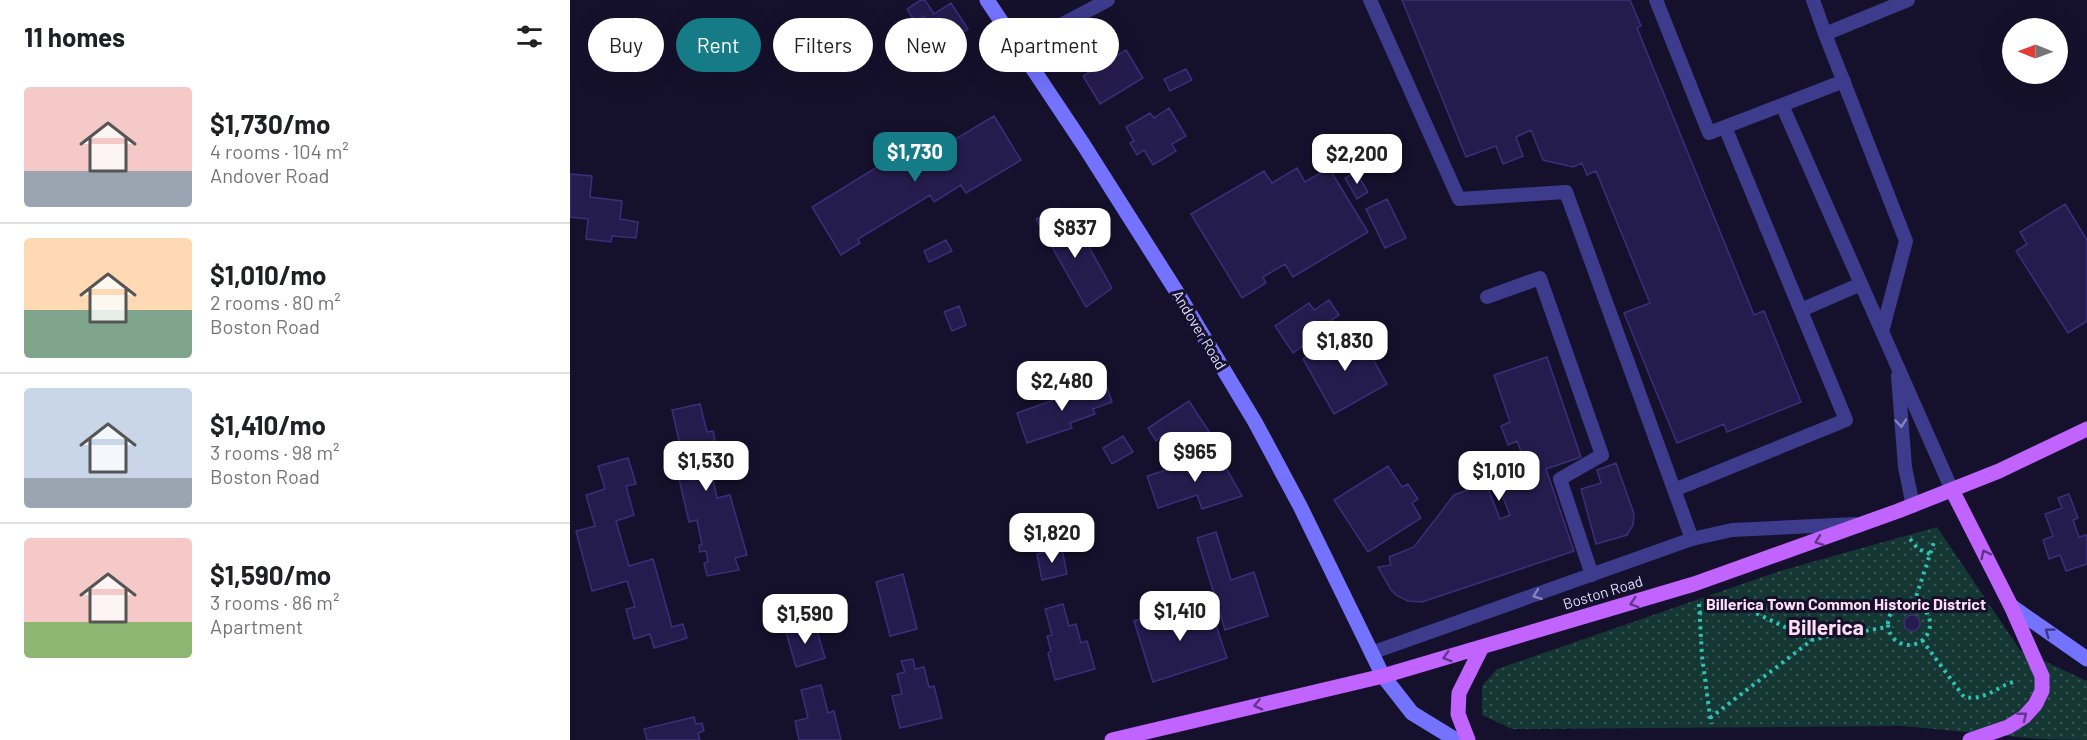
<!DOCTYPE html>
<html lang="en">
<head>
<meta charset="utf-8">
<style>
	:root { --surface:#fff; --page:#f6f6f6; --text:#202124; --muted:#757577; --line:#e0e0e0; --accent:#157c87 }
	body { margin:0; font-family:Barlow,sans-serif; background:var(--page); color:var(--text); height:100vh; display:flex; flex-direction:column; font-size:22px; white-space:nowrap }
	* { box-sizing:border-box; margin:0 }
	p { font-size:20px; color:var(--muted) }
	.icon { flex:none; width:33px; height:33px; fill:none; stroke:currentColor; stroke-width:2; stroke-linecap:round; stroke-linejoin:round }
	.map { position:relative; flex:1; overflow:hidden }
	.panel { display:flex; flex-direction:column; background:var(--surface); width:570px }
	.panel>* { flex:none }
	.hud { position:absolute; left:18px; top:18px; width:570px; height:54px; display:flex; gap:12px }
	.needle { width:39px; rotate:271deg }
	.buttons { position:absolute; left:1432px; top:18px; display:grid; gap:12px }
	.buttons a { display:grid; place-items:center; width:66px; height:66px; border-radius:50%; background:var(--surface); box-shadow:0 6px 24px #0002; font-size:30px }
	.price { position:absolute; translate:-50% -51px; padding:0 14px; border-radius:12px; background:#fff; color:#222; font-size:20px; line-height:39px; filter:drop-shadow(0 2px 3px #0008) }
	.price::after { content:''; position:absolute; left:50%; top:36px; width:18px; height:14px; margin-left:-9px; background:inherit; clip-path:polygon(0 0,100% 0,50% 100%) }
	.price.on { background:var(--accent); color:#fff }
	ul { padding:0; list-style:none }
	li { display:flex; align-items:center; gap:18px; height:150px; padding:0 24px }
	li+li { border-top:2px solid var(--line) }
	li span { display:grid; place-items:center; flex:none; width:168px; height:120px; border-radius:6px; color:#555 }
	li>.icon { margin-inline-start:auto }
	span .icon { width:72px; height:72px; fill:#fffc; stroke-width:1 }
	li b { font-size:26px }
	h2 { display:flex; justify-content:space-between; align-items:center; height:72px; padding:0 24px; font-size:26px }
	.tag { padding:0 21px; border-radius:27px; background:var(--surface); box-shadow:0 6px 24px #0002; font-size:21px; line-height:54px }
	.tag.on { background:var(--accent); color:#fff }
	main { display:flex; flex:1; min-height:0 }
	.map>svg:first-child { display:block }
</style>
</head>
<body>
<main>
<section class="panel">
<h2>11 homes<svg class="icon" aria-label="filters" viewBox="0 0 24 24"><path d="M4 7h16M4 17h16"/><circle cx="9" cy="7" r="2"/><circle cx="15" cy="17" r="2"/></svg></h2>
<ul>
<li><span style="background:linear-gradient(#f6c9c9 70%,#9aa5b1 0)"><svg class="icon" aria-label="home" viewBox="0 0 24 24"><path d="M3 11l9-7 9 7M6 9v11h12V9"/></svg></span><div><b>$1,730/mo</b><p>4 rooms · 104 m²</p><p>Andover Road</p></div></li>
<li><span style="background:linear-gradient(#ffd9b3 60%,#7fa58c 0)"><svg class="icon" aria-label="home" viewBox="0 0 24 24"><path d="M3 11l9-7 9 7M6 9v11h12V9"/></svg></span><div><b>$1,010/mo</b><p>2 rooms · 80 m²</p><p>Boston Road</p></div></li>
<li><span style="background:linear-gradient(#c9d6e8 75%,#9aa5b1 0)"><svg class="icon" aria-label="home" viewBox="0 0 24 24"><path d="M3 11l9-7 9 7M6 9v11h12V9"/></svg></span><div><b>$1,410/mo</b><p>3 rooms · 98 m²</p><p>Boston Road</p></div></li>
<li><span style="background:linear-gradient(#f6c9c9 70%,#8fb573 0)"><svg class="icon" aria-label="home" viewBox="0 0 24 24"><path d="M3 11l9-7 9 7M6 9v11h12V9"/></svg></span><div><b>$1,590/mo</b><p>3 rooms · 86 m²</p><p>Apartment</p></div></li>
</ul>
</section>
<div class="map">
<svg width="1517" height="740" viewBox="0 0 1517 740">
	<defs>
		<pattern id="park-dots" width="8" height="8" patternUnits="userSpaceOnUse" patternTransform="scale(1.5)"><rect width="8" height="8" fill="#143734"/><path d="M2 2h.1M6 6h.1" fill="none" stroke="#365352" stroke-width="1.8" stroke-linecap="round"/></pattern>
	</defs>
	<rect width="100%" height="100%" fill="#15112c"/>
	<path fill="url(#park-dots)" d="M1367,527L1450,650L1517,681V740L1469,739L1333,726L942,729L912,715V686L927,669L1210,571Z"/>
	<path fill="#251c4e" stroke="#3b2e7a" stroke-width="1.5" d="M351,0H355L364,14L381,3L398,29L380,41L387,51L373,60L362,44L349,53L339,38L359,24L354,16L345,22L337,9Z
		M832,0H1060L1071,26L1067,28L1184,315L1194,311L1231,402L1157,432L1154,424L1107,443L1054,313L1080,303L1026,171L1017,175L1012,163L1003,167L973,160L961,130L946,137L953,156L933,164L926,146L896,157Z
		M556,50L573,78L530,104L513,76Z
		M616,69L622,80L600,91L594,79Z
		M599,108L616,136L602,144L606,151L583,165L574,150L567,155L560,143L564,141L556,127L580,113L584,118Z
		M424,116L451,160L396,193L391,185L364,202L360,195L288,239L290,243L271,255L242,207L333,151L342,168L360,157L357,151L362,148L364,152Z
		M727,168L735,182L759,168L798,232L723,277L715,264L693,277L696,283L672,298L621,214L694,171L702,183Z
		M786,172L798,192L787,199L775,178Z
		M0,174L22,176L20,197L52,201L50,219L68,222L66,238L42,236L41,242L16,239L18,219L0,217Z
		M817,199L836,238L815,248L796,209Z
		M1495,204L1517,240V321L1498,333L1446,251L1457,244L1450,232Z
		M486,208L507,245L515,240L542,288L516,307L466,219Z
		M376,240L382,251L359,262L354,251Z
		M759,300L769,315L750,328L756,337L740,348L737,343L723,353L705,326L739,303L744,310Z
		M389,306L396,325L382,331L374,312Z
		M786,329L817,384L764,414L733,359Z
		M977,357L1011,457L976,469L1004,551L852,602L838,601L826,595L821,590L808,567L821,565L819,557L844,547L884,495L916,483L930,519L940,515L926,480L958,469L947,441L938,445L931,426L940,422L924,375Z
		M535,382L542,402L523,409L525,414L500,423L502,428L457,443L447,413Z
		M619,401L640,433L610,453L597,433L586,441L578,428Z
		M130,404L137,432L143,431L153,472L142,474L147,498L160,495L177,555L165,558L169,570L137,576L134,563L138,562L136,551L130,552L129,545H132L127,520L119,522L103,452L111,449L102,410Z
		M553,436L563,452L542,464L533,448Z
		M648,454L672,496L632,509L627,495L588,508L577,476Z
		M58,458L66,484L56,486L64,515L46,521L59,566L83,559L102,627L113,624L117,638L84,648L80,634L64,639L56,609L65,607L57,581L22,591L6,531L25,526L16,495L35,489L28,466Z
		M1046,463L1064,514L1063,525L1057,535L1026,544L1011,489L1031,483L1027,470Z
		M818,466L832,487L838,484L848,499L842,503L851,518L798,552L764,500Z
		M1499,494L1508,518L1503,520L1509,537L1516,535L1517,537V564L1496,571L1490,555L1479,559L1473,540L1483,536L1475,514L1492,508L1488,498Z
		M646,532L661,580L684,572L698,616L655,630L627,538Z
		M492,549L497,574L472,580L467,554Z
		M333,574L347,629L320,636L306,582Z
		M624,603L626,611L640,607L657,658L583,682L564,621L585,614L587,620L604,614L603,610Z
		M493,604L499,626L506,624L511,643L517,641L525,669L485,680L478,653L481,651L477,636L482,635L475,609Z
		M1334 623a8 8 0 1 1 16 0a8 8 0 1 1-16 0Z
		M245,624L255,658L226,667L216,632Z
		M343,659L345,669L354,667L359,687L364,686L372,718L330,728L322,696L332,694L327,674L335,672L331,661Z
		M251,685L258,713L264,711L271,740H229L225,721L238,718L231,690Z
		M124,717L126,724L132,723L134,731L128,733L130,740H77L74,729Z"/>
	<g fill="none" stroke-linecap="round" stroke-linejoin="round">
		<path stroke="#2ec1b5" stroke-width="4" stroke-dasharray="3 4.5" stroke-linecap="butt" d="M1340,539L1348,549L1360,554
			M1344,603L1365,539
			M1318 624a21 21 0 1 1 42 0a21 21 0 1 1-42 0Z
			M1129,604L1132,656L1141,724
			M1129,613L1162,605L1171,606L1242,640
			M1281,631L1286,626L1295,631
			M1352,640L1394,697C1416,701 1425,687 1446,681
			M1140,718L1242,640L1281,631L1288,637L1295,631L1318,627"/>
		<path stroke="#3c3b8c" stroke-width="14" d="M800,0L889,199L996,192L1122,539
			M1086,0L1139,133L1212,105L1382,490
			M1243,0L1255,34
			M449,47L538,0
			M1212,105L1274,81
			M917,297L970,278L1032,455L990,479L1022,575
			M1231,310L1291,284
			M1312,332L1336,241L1255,34L1338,0
			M1328,376L1335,467L1343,506
			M1104,490L1276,420L1155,127
			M801,653L1122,539L1162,530L1285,524"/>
		<path stroke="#7373ff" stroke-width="15" d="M417,0L513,144L610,297L685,422L730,506L813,676L842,713L886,740
			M1441,606L1517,659"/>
		<path stroke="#c163ff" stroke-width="15" d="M1382,490L1441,606L1472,676V691L1465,705L1454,717L1438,727L1400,740
			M542,740L813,676L1124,584L1328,511L1429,471L1517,429
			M898,740L888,714L889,693L912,647"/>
	</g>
	<defs><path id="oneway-chevron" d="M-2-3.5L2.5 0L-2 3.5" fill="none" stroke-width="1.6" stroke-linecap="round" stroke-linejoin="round" transform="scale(1.5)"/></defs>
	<g stroke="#8583c0">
		<use href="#oneway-chevron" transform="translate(1331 423) rotate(85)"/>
		<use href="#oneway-chevron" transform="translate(967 595) rotate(160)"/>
	</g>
	<g stroke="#62368b">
		<use href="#oneway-chevron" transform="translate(1249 541) rotate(160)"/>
		<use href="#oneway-chevron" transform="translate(1415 554) rotate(-117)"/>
		<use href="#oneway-chevron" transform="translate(1064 603) rotate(163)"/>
		<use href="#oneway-chevron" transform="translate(877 657) rotate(164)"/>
		<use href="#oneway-chevron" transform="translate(688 705) rotate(167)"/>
		<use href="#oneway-chevron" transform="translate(1453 716) rotate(-39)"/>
	</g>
	<use stroke="#3b3880" href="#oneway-chevron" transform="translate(1479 632) rotate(-144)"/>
	<g text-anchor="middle" stroke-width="6" stroke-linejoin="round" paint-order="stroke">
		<g font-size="15" fill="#dfdcff" stroke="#15112c">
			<text transform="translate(629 330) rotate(59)" y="5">Andover Road</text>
			<text transform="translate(1033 593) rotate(-17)" y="5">Boston Road</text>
		</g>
		<g font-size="16" font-weight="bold" fill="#ffdef4" stroke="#15112c">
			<text x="1276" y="610">Billerica Town Common Historic District</text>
		</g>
		<g font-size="21" font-weight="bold" fill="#ffdef4" stroke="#15112c">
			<text x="1256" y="635">Billerica</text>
		</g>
	</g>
</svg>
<div class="buttons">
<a><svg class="needle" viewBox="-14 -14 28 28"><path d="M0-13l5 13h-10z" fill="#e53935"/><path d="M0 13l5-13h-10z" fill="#757577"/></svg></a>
</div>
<b class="price on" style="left:345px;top:183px">$1,730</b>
<b class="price" style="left:787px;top:185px">$2,200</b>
<b class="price" style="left:505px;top:259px">$837</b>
<b class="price" style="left:775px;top:372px">$1,830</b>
<b class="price" style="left:492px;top:412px">$2,480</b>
<b class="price" style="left:625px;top:483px">$965</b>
<b class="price" style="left:136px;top:492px">$1,530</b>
<b class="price" style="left:929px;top:502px">$1,010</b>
<b class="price" style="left:482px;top:564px">$1,820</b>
<b class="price" style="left:610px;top:642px">$1,410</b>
<b class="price" style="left:235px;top:645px">$1,590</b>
<div class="hud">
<a class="tag">Buy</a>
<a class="tag on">Rent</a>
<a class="tag">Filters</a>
<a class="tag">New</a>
<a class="tag">Apartment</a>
</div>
</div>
</main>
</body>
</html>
